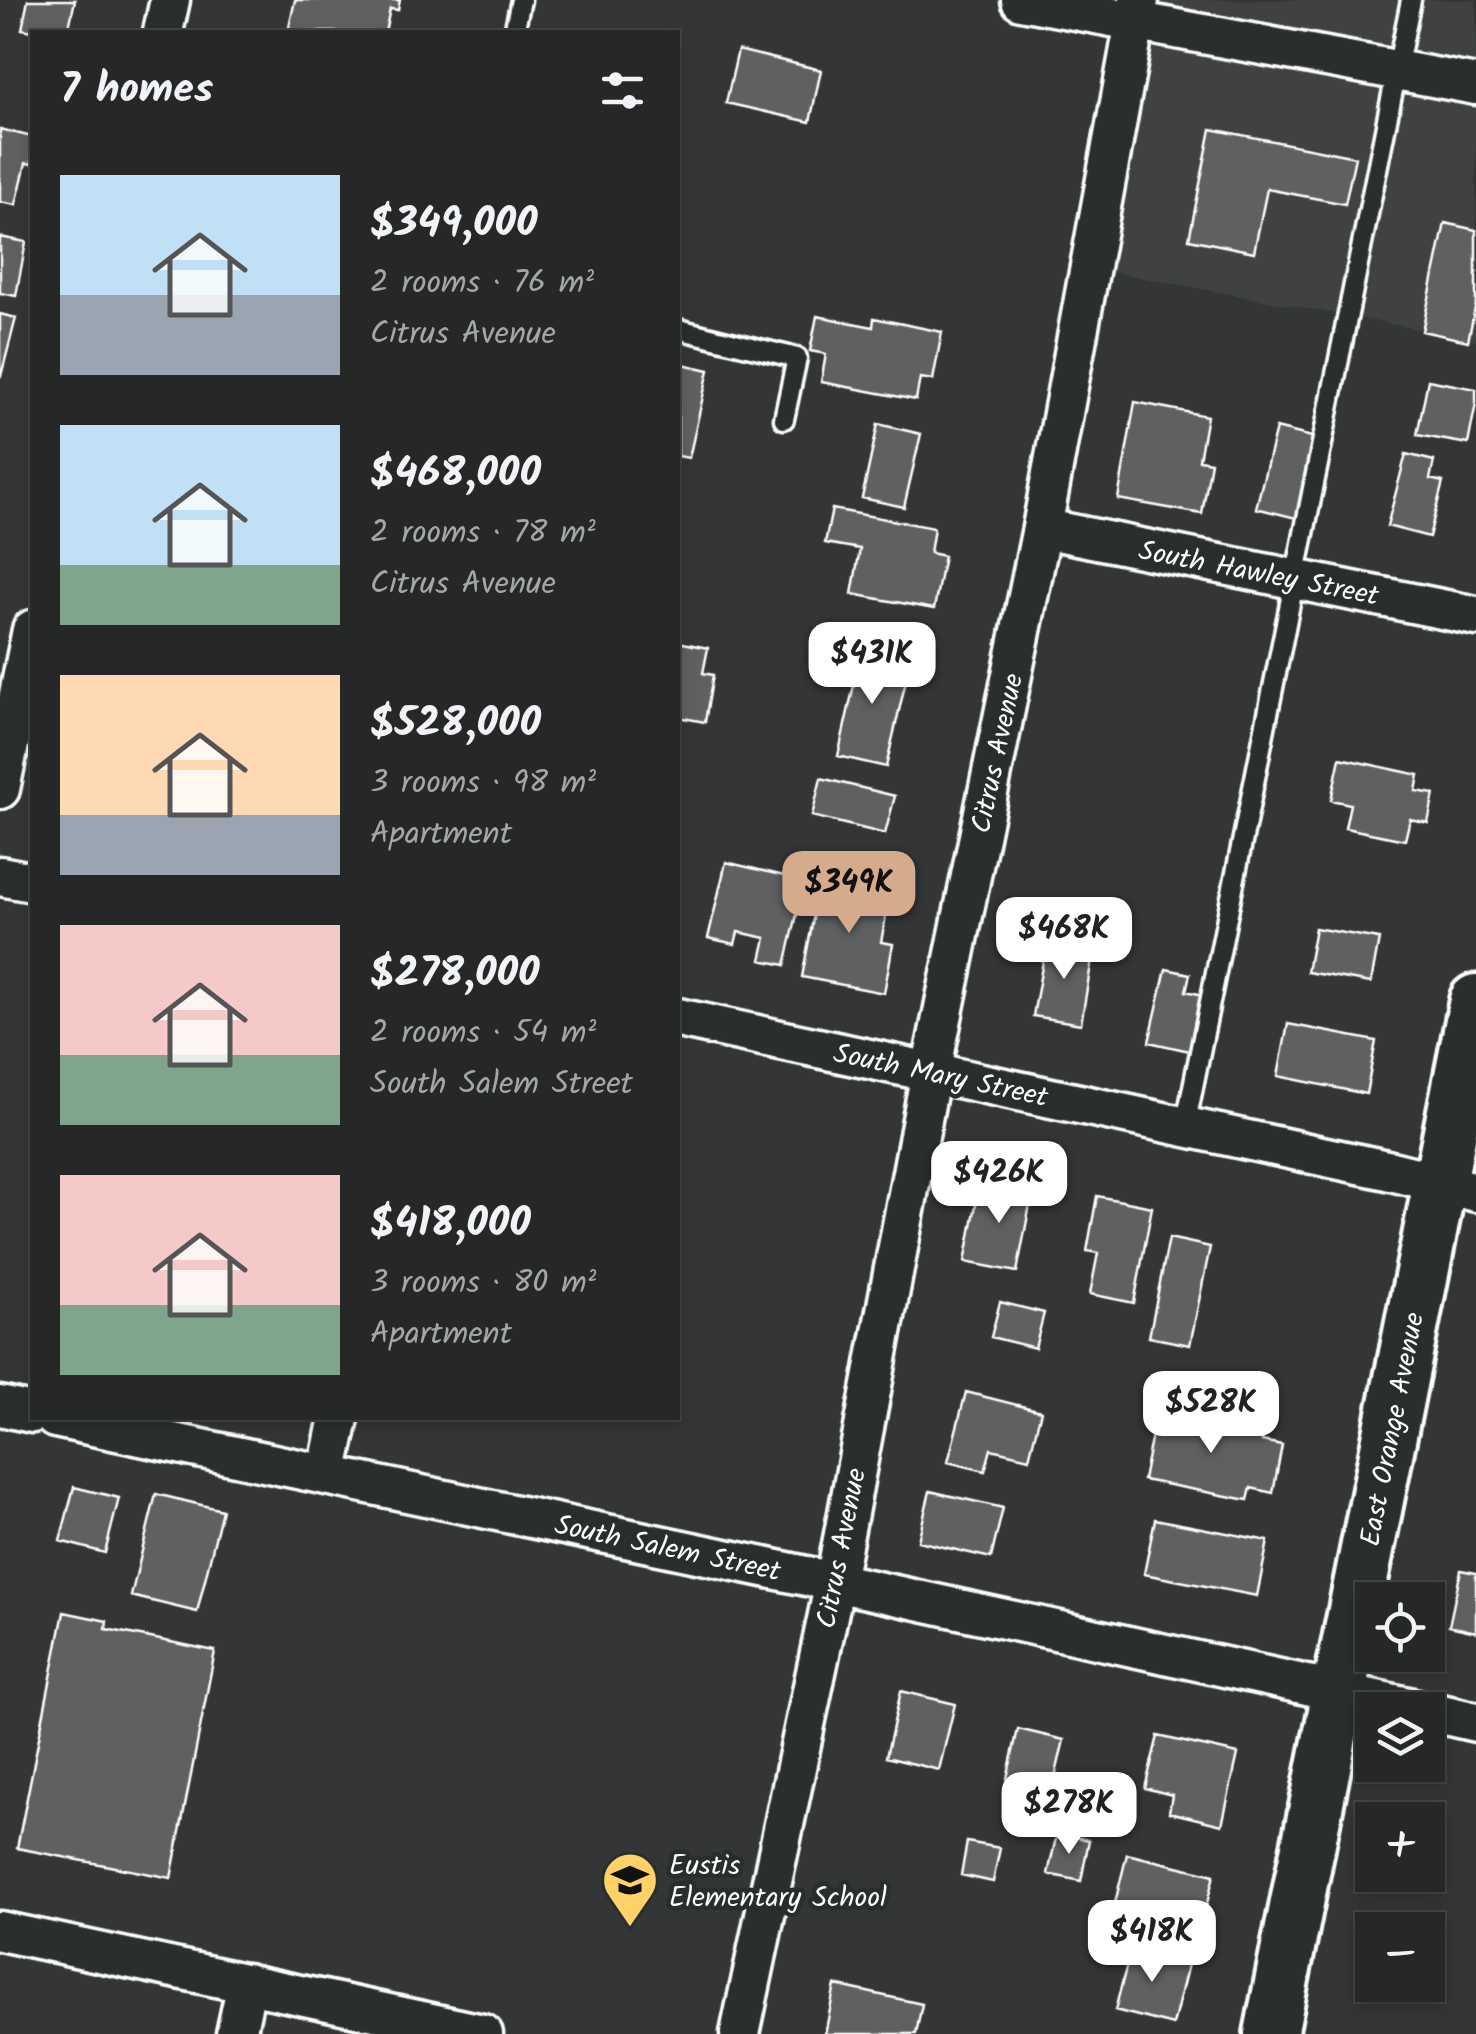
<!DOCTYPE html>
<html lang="en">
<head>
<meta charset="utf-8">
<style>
	:root { --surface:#262828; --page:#323434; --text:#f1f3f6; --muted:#a4a6a8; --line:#424445; --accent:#d6ab8b }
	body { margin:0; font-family:Kalam,sans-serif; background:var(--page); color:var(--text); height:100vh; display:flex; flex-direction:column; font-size:38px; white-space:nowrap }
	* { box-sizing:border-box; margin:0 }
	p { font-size:32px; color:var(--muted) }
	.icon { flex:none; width:55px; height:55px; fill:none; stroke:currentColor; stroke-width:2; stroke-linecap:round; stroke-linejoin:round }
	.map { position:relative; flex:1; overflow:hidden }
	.side { position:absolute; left:30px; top:30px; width:650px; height:1390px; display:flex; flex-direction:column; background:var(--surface); border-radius:0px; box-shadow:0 5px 15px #0003,0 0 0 2px var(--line) }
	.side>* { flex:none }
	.controls { position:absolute; left:1355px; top:1582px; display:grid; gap:20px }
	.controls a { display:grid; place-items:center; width:90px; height:90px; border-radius:0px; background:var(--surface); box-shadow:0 5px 15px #0003,0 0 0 2px var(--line); font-size:50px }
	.price { position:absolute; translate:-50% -85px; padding:0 22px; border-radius:20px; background:#fff; color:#222; font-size:32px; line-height:65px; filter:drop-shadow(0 2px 5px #0008) }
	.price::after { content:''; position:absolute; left:50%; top:60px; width:30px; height:22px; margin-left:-15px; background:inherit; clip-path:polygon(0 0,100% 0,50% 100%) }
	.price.selected { background:var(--accent); color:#111 }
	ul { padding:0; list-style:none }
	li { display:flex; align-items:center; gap:30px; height:250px; padding:0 30px }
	li span { display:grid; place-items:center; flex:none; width:280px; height:200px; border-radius:0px; color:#555 }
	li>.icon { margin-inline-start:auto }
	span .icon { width:120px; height:120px; fill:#fffc; stroke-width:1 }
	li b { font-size:42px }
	h2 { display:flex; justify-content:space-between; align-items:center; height:120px; padding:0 30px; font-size:42px }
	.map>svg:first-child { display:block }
</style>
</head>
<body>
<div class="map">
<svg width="1476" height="2034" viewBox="0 0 1476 2034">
	<rect width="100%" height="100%" fill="#333536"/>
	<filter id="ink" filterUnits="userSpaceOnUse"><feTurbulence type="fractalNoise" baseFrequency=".01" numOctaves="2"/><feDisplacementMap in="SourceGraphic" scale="20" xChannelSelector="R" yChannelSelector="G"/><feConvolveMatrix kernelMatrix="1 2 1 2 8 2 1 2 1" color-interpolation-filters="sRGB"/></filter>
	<g filter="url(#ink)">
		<path fill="#404243" d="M1155,0H1476V340L1102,270Z"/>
		<path fill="#5f6162" stroke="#fff" stroke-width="2.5" d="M28,0H75L68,32H38L22,29Z
			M295,0H400L398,10L390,9L385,32H288Z
			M738,50L821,70L810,122L726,103Z
			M0,129L32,137V164L26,163L16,205L0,202Z
			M1211,129L1355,157L1345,204L1267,189L1254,252L1189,239Z
			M1445,223L1476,230V303L1468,341L1422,331Z
			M0,237L26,242L16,296L0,293Z
			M0,314L16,318L1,376L0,375Z
			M817,316L873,327L874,318L942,332L933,380L920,378L916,400L821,382L826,354L810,351Z
			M678,363L709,370L689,458L678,456Z
			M1428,380L1476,389V403L1468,444L1417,435Z
			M1135,402L1207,416L1199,460L1211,462L1202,514L1118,499Z
			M878,424L921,434L904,507L862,498Z
			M1276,428L1320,439L1300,519L1256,508Z
			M1406,454L1434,461L1430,479L1443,482L1429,537L1387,526Z
			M832,509L934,528L930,553L944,556L934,609L852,594L860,549L825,543Z
			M678,642L708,648L703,673L713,675L705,722L678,717Z
			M847,649L910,663L886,767L838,756L856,676L842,672Z
			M1340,758L1419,775L1416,791L1434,794L1428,823L1410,819L1405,840L1345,828L1350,804L1331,800Z
			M821,778L895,796L885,834L812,816Z
			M726,862L805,881L785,965L761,960L766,938L738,932L735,944L708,938Z
			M821,877L891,890L881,942L893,944L884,993L802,977Z
			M1315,928L1379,939L1371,983L1307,972Z
			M1047,939L1094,947L1081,1024L1033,1016Z
			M1166,969L1190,974L1186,991L1207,996L1194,1052L1149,1042Z
			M1288,1024L1376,1041L1366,1094L1278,1076Z
			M981,1179L1033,1189L1017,1272L965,1262Z
			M1097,1196L1152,1207L1134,1303L1090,1294L1098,1253L1087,1251Z
			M1169,1238L1210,1247L1190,1345L1149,1337Z
			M1000,1302L1044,1313L1035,1348L991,1337Z
			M966,1392L1041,1411L1029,1458L991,1449L985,1471L948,1462Z
			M1157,1409L1264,1430L1262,1441L1282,1445L1273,1493L1251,1488L1248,1500L1143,1480Z
			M74,1487L119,1498L105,1553L60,1541Z
			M930,1491L1003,1508L991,1558L918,1541Z
			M156,1494L222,1510L197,1612L131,1596Z
			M1155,1519L1268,1541L1257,1596L1144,1574Z
			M1461,1570L1476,1573V1632L1449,1626Z
			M64,1612L107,1621L106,1629L215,1651L171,1878L17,1848Z
			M901,1691L955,1704L939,1770L886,1757Z
			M1018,1729L1064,1740L1049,1803L1004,1792Z
			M1158,1736L1238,1754L1222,1825L1169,1812L1172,1795L1145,1788Z
			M1057,1833L1089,1840L1081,1881L1048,1874Z
			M967,1842L1000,1848L993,1882L961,1875Z
			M1127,1854L1214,1875L1201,1928L1114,1907Z
			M1132,1945L1189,1960L1173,2025L1115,2010Z
			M835,1985L922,2004L916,2034H825Z"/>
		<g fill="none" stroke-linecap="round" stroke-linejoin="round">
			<g stroke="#fff" stroke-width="25">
				<path id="service" d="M514,32L521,0
					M678,329L797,358L784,419
					M1185,1127L1411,0"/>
			</g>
			<g stroke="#fff" stroke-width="45">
				<path id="minor" d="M1021,0L1476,85
					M163,32L170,0
					M1042,528L1476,616
					M0,789L32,630
					M0,876L32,882
					M678,1018L1387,1170L1476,1192
					M0,1406L32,1413
					M55,1418L835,1582L1422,1710
					M327,1475L339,1418
					M1428,1711L1476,1722
					M0,1931L483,2034
					M236,2034L247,1983
					M740,2034L835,1582L931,1072L1042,528L1139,0"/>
			</g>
			<g stroke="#fff" stroke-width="60">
				<path id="secondary" d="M1271,2034L1476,1001"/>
			</g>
			<use href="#service" stroke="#2a2d2e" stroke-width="18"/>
			<use href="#minor" stroke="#2a2d2e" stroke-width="38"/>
			<use href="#secondary" stroke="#2a2d2e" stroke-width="52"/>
		</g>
	</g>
	<defs>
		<g id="school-pin" transform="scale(2.875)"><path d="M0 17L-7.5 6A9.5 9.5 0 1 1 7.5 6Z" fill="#ffd166" stroke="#2a2d2e"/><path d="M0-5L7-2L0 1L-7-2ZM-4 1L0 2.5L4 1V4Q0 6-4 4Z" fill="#111"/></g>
	</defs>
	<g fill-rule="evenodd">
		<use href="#school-pin" x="630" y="1880"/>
	</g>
	<g text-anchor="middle" stroke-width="9" stroke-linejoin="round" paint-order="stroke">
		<g font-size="28" fill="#fff" stroke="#2a2d2e">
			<text transform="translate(1259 572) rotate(11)" y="10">South Hawley Street</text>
			<text transform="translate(996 753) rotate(-78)" y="10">Citrus Avenue</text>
			<text transform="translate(941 1074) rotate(12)" y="10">South Mary Street</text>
			<text transform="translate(1391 1429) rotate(-79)" y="10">East Orange Avenue</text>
			<text transform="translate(668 1547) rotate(12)" y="10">South Salem Street</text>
			<text transform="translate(840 1548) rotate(-79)" y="10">Citrus Avenue</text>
		</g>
		<g font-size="28" fill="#fff" stroke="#2a2d2e" text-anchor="start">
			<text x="669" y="1874">Eustis<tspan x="669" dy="32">Elementary School</tspan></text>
		</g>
	</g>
</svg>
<div class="controls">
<a><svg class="icon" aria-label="locate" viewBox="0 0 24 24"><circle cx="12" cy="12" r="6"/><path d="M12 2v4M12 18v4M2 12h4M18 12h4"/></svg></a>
<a><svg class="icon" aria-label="layers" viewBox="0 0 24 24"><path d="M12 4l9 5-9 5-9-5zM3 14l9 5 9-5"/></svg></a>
<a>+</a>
<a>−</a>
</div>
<b class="price" style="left:872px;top:707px">$431K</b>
<b class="price selected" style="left:849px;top:936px">$349K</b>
<b class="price" style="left:1064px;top:982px">$468K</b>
<b class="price" style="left:999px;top:1226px">$426K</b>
<b class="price" style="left:1211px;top:1456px">$528K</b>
<b class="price" style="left:1069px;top:1857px">$278K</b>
<b class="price" style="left:1152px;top:1985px">$418K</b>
<section class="side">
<h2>7 homes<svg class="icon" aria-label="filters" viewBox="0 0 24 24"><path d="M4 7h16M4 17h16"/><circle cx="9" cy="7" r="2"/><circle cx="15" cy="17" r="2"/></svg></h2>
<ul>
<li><span style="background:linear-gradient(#bfe0f5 60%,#9aa5b1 0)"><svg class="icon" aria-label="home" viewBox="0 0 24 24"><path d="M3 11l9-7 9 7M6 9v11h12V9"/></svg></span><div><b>$349,000</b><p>2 rooms · 76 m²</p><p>Citrus Avenue</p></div></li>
<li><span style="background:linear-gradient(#bfe0f5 70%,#7fa58c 0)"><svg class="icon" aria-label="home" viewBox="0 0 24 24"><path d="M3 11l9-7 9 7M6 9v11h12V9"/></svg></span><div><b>$468,000</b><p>2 rooms · 78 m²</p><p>Citrus Avenue</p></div></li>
<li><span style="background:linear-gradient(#ffd9b3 70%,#9aa5b1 0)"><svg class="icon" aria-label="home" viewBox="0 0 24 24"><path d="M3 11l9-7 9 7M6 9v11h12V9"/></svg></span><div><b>$528,000</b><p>3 rooms · 98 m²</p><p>Apartment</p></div></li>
<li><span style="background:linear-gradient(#f6c9c9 65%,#7fa58c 0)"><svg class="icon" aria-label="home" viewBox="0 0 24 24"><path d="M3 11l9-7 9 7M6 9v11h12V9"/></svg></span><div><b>$278,000</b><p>2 rooms · 54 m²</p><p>South Salem Street</p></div></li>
<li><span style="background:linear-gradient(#f6c9c9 65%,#7fa58c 0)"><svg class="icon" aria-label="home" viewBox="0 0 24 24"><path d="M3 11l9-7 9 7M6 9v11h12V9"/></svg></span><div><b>$418,000</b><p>3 rooms · 80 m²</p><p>Apartment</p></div></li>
</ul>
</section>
</div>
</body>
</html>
